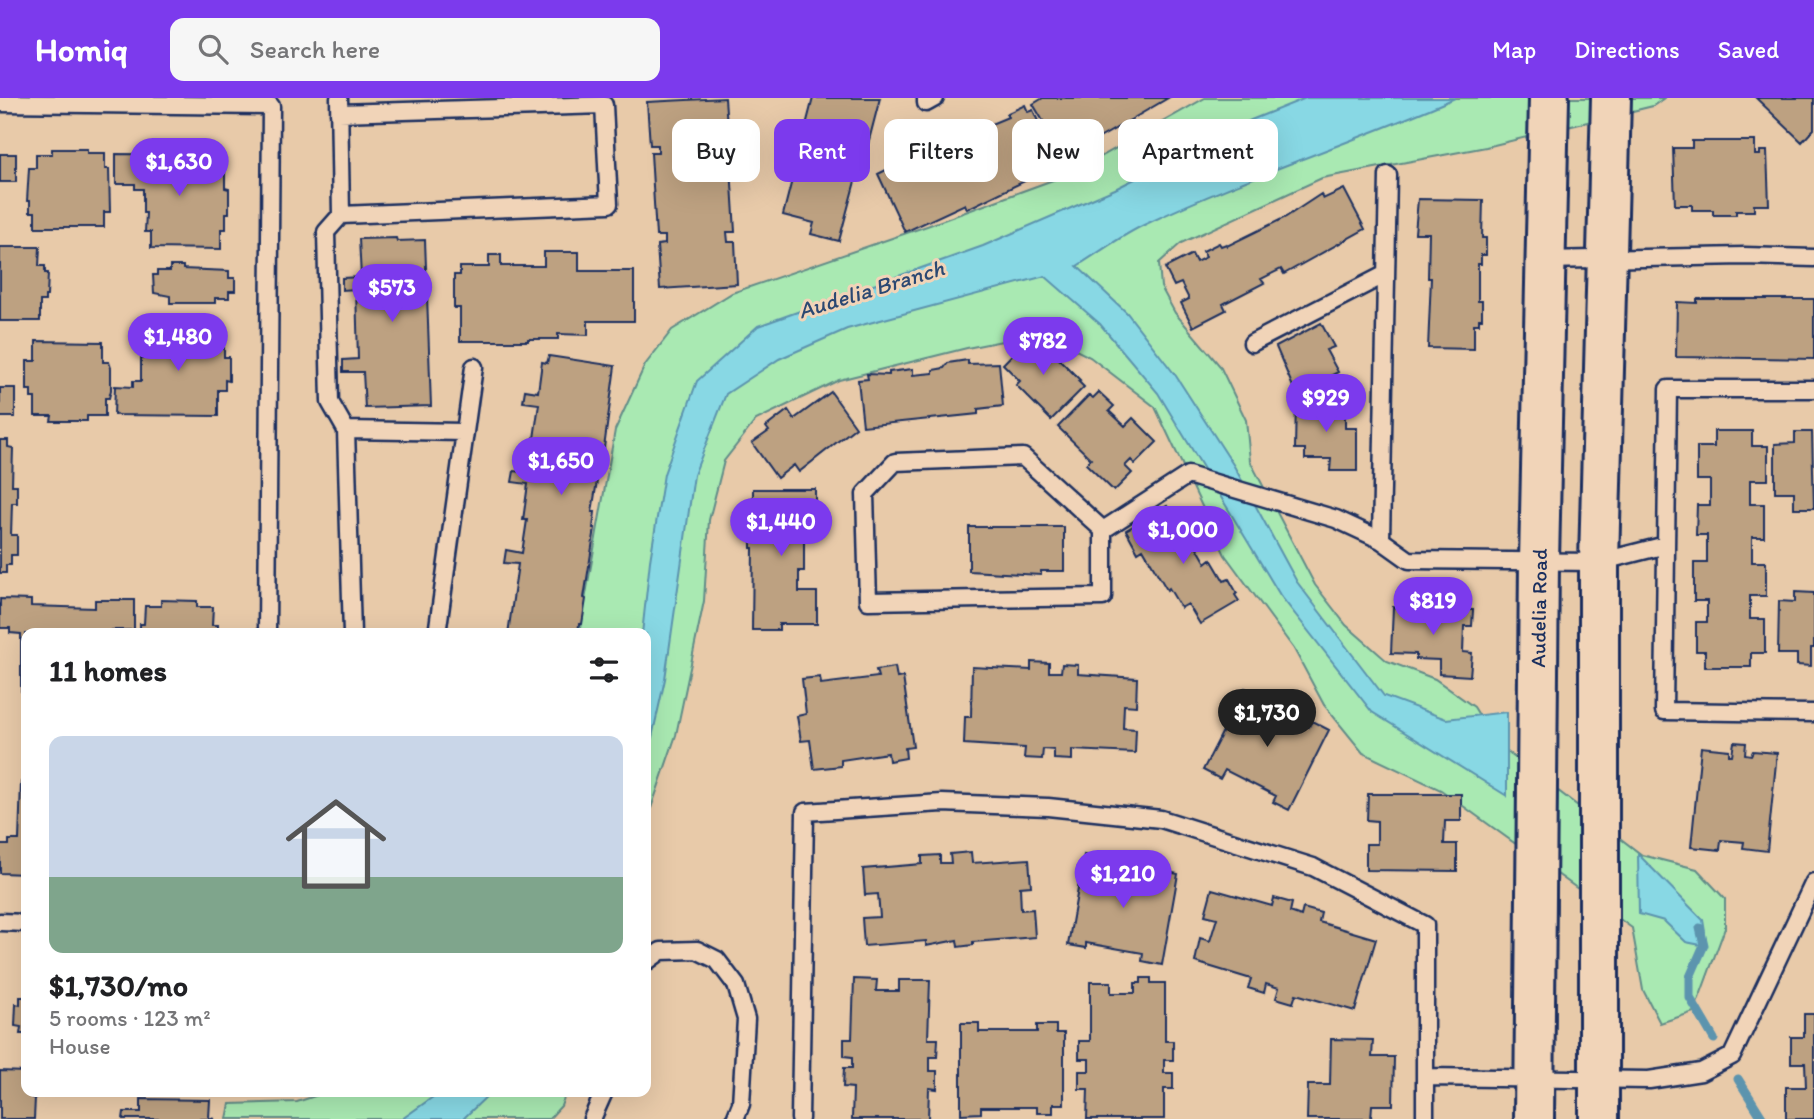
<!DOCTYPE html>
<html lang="en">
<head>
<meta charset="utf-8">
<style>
	:root { --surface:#fff; --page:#f6f6f6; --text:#202124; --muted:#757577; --line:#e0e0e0; --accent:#7c3aed }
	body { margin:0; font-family:Itim,sans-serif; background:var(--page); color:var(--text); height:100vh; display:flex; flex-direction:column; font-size:26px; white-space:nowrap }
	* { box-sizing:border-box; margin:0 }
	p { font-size:23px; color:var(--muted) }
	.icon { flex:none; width:38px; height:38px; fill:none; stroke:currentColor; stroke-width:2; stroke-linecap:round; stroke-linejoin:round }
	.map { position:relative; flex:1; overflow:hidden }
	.drawer { position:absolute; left:21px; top:530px; width:630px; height:469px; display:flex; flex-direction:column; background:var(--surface); border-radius:14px; box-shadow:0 7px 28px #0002 }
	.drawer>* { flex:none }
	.banner { position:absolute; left:672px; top:21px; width:665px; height:63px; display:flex; gap:14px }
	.price { position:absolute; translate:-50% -60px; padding:0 16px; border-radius:24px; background:var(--accent); color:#fff; font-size:23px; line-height:46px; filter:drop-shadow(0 2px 4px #0008) }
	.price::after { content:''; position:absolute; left:50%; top:42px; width:21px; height:16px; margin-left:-10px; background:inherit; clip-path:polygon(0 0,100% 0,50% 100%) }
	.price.selected { background:#222; color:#fff }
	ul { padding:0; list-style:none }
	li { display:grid; align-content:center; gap:14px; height:371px; padding:0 28px }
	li+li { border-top:2px solid var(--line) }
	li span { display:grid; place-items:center; height:217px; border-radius:14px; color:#555 }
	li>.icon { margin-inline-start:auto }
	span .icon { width:126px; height:126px; fill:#fffc; stroke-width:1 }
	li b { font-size:30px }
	h2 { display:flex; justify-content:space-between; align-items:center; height:84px; padding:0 28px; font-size:30px }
	.tag { padding:0 24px; border-radius:14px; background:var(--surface); box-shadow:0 7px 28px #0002; font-size:24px; line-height:63px }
	.tag.selected { background:var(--accent); color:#fff }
	header { display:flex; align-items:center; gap:42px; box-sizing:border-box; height:98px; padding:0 35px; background:var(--accent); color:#fff }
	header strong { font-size:33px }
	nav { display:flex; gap:38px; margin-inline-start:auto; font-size:24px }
	.search { width:490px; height:63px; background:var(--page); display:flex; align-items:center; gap:18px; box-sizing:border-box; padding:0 24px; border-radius:14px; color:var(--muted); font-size:26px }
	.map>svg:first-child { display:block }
</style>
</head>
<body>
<header>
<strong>Homiq</strong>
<div class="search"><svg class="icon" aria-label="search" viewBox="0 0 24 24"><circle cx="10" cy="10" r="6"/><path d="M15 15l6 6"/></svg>Search here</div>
<nav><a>Map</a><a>Directions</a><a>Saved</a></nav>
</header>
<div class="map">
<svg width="1814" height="1021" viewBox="0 0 1814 1021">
	<rect width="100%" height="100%" fill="#e8caa9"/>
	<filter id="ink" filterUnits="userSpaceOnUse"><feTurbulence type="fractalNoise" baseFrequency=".0143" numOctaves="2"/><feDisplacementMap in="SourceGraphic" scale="14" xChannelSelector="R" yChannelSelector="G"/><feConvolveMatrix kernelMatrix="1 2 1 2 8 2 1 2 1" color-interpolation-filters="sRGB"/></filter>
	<g filter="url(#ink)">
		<path fill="#a9e9b2" stroke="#628c88" stroke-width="2" d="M1205,0H1664L1653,8L1486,49L1322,80L1181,145L1159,165L1161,189L1175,215L1220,268L1246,322L1250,363L1315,487L1346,527L1387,563L1435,581L1474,609L1497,646L1642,757L1697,771L1725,801V830L1694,914L1660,925L1643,892L1632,830L1441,692L1363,655L1324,607L1294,551L1225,457L1155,309L1090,259L1042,235L967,250L839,282L756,322L724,363L709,422L704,503L676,637L646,725V536H579L615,332L645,267L672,232L732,195L927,128L1072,75Z
			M327,994H566L561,1008L549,1021H227L230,1006L297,1004Z"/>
		<path fill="#88d8e4" stroke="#5c94ae" stroke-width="2" d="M1306,0H1455C1353,45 1247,78 1146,126C1122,137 1100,154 1077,168L1127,215L1176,278L1234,368L1297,484L1384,598L1446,621L1507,614V698L1372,614L1280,497L1158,295L1100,226L1045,178L847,231L779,261L726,296L694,377L665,581L646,666V536H642L650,463L664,376L697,283L758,228L983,148L1115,91L1251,22Z
			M1638,756L1703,822L1705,834L1701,847L1686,844L1664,823L1639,816Z
			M440,994H491L463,1021H402Z"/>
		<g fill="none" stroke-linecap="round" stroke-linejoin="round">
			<path stroke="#5c94ae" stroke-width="9" d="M1700,830L1704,847L1690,879V900L1714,941
				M1738,981L1763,1021"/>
		</g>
		<path fill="#bda181" stroke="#1b2f5e" stroke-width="2" d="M725,0L728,42L722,43L723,53H730L735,134H727L728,144H735L737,186L660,191L657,147L665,146V138H656L651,55H658V47H650L647,4Z
			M813,0H880L861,73L858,72L839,143L811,136L814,125L783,117Z
			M1043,0H1168L1065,60L1033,6Z
			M1756,0H1814V31L1802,44Z
			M1025,7L1028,14L1033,12L1059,71L1039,81L1037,77L967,111L965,106L905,134L878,76L949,41L950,44L983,27L984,29L1008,19L1006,16Z
			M1692,43H1755V57H1760V53H1767L1769,107H1754V113H1736V117H1713V112H1692V107H1675L1673,50H1692Z
			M52,51H87V55H105V71H109L110,114H104V129H35V114H30V103H27L29,70H36V56H52Z
			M0,56H16V84H0Z
			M116,56L219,57V74H225V90L229,91V115H226V131H221V151L151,150V134H145L146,115H143V91H135V86H116Z
			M1344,91L1365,131L1284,176L1281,171L1261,181L1264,185L1223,206L1226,212L1193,229L1181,205L1189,201L1181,185L1174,188L1165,170L1192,156L1196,164L1206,159L1203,153L1219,145L1221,148L1226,146L1227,148L1286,119L1321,96L1323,101Z
			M1418,101L1483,102L1482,140H1486V157H1481V166H1478V203H1482V221H1479V226H1474V251L1428,250L1431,180H1428L1429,135H1415Z
			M396,140L397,143L425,142L431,308L365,310L363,274H343V262L358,261L356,191L342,192V180L361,179L359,141Z
			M0,149H40L39,168H45V175H48L47,198H45V203H40V223H0Z
			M544,154H579V173H634V223H588V237L558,236V241H528V243H460V210H454V177H460V169H489V157H501V168H544Z
			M170,168H183V171L229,173V180H235V193H229V200H215V205H170V198L154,195L153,177H157V173H170Z
			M1697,201H1814V261L1676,259L1677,204L1697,205Z
			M151,223L220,224L219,250H224V259H229V283L225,282V292H218V318L114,317L115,288L133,289V283H141V260H145V249H151Z
			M1321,225L1334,249L1326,252L1338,274L1296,296L1276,249Z
			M1033,235L1080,282L1078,283L1084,289L1051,322L1016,287L1020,283L1003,266Z
			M36,243L103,244V264H109L111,270V292L109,300H105V318H87V323H51L52,318H35V300H31V292H27V263H36Z
			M549,258L615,268L602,365L600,364L592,414H595L593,430H595L584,500L586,501L582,526H579L578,536H508L518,466L504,465L506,452L522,455L527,422H523L528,386L512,384L514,373L529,375L539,306L523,304L525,292L538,294L542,264L547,265Z
			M968,262V266L999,265L1003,308L978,311V316L863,328L858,282L868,281L867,276L889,277V274L913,271V277L933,275V272L944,270L948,265Z
			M0,290H15V319H0Z
			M831,294L856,329L799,374L794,367L777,380L752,345L769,333L766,329L788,312L794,321Z
			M1099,294L1114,308L1109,313L1125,328L1133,320L1157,344L1135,366L1131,362L1125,368L1132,375L1114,393L1086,366L1091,361L1058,329L1089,297L1093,300Z
			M1296,303L1345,304V330H1357V373H1330L1331,361H1305V351H1295Z
			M1714,333H1752V348H1768V382H1750V406H1764V439H1752V464H1766V498H1750V521H1765V555H1751V569H1705V553H1696V524H1707V503H1694V465H1707V437H1696L1697,407H1710V382H1697V349H1714Z
			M1795,334H1812L1814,410H1794V394H1775V346L1795,345Z
			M0,342H8V349L13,350L12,387H17V405H12L11,437H17V457H11V467H6V475H0Z
			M753,391H815V426H804V473H799V494H817V526H779V532H752L753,450H751V426H753Z
			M1167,408L1178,428L1183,425L1206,465L1211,461L1224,483L1229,481L1237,495L1235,497L1239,503L1200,526L1188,506L1181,510L1169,490L1167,492L1143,451L1138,454L1126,432Z
			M969,429H1064V473H1041V477L969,473Z
			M1795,494L1814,495V550H1811V568L1797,567V556H1778L1779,503L1795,504Z
			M0,501L31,502V508L95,510V502H134V532H112V536H26V593H21V536L10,535V530H0Z
			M161,502L197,503V509H213L212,527H218V535L221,536H135V533H140V526H144L145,508H161Z
			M1393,509L1473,512L1472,528H1464L1463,554L1472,555L1470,578L1439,576V562L1416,561V556L1391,555Z
			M1031,564L1049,565V574H1061L1062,566L1078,567V576L1137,580L1136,608L1124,607L1123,630L1136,631L1135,655L1072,652V662L1054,661V652L1043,651L1042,661L1024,660L1025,650L964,646L965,619H971L972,569L1031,572Z
			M895,569L897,580L903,579L913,649L905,650L906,660L889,663L888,655L841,662V668L814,671L810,642L801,643L797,618L806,616L802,581L820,579L821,586L878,579L876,572Z
			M1245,590L1262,599L1259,603L1309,629L1312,623L1329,632L1289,712L1273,704L1276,698L1225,672L1220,681L1203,672Z
			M1734,644L1746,645L1745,656L1751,657L1753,653L1777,655L1767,753L1743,750L1744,744L1721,742L1720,752L1691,749L1701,649L1729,652V657H1732Z
			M26,661V776L0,775V747H9V742H19L21,684H26Z
			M1368,696H1461V723H1445L1444,746H1457V773L1366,772V746H1377V723L1367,722Z
			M971,754L972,765L1029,761L1031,788L1020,789L1021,812L1033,811L1035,839L973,844V847L958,849L957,842L926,848V843L864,848L862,820L880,819L878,796L865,797L863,771L922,766V758L940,757V765H951L950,756Z
			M1084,757L1103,761L1102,768L1158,778L1159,772L1178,776L1162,867L1142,863L1143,855L1086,845V850L1068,847Z
			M1212,791L1272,808L1274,800L1292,805L1290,814L1301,818L1303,810L1321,815L1319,824L1376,841L1355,913L1296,896L1293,905L1276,900L1279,890L1266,886L1264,895L1248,890L1251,881L1195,864L1200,840L1210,843L1217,820L1205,817Z
			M26,880V953V936H20L21,929L15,928L16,906L20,907V899H26Z
			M1141,880H1151V885H1165V943H1173V962H1164V975H1173V991H1164V1021H1087L1088,991H1079V973H1089V961H1079V943H1090V884H1111V895H1135V885H1141Z
			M854,881L877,882L876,893H899V882H930L928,941H938L937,959H930V973H937V991L929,990L928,1021H852L853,990L843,989L844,970H852V959L844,958V941H852Z
			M1804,916H1814V1021H1786V989H1806L1805,965H1791V939H1804Z
			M961,925H979V934H1037V927H1056V935H1064V1006H1053V1015H1037V1009H981V1015L961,1016Z
			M1331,941L1373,942L1372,959H1394L1393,1007H1372L1371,1021H1307L1308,987H1330Z
			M0,973L26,974V994H32V1000H35L34,1021H0Z
			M141,1001L210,1002L209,1020L215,1021H123L124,1014H141Z"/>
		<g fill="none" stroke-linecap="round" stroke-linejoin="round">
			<g stroke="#1b2f5e" stroke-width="21">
				<path id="lane" d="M339,0L341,117L326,134L330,304L346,332L352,536
					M926,0V5L935,0
					M0,5L271,8L267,536
					M339,15L604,7L609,106L341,117
					M1544,162L1744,158L1814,160
					M1252,245L1386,176
					M1814,291H1668L1664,613L1814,615
					M346,332L464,334
					M1023,359L1103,432V499L868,503L865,396L895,364Z
					M1103,432L1188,377L1336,421L1381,442L1409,462L1599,464L1666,447
					M1381,442L1388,77
					M437,536L474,269
					M0,824L26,825
					M646,864L661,853L697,852L717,862L736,887L746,921L741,1006L735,1021
					M1426,979L1649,982L1701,974L1732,958L1814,784
					M592,1021L604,994
					M800,1021L805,714L942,705L1048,709L1161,721L1313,769L1425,827V1021"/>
			</g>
			<g stroke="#1b2f5e" stroke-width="44">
				<path id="secondary" d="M1534,1021L1539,464L1549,0
					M1599,1021V464L1611,0"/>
			</g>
			<use href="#lane" stroke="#f1d4b8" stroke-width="16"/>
			<use href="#secondary" stroke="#f1d4b8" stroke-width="38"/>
		</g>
	</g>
	<g text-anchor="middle" stroke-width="6" stroke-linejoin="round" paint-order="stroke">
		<g font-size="21" fill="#1b2f5e" stroke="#f1d4b8">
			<text transform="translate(1539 510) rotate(-89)" y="7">Audelia Road</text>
		</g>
		<g font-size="23" font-style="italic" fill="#2b4872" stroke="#f1d4b8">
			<text transform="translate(871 191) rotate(-17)" y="8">Audelia Branch</text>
		</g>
	</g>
</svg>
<b class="price" style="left:179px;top:100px">$1,630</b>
<b class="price" style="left:392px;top:226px">$573</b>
<b class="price" style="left:178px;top:275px">$1,480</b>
<b class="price" style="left:1043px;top:279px">$782</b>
<b class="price" style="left:1326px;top:336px">$929</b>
<b class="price" style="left:561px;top:399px">$1,650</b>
<b class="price" style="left:781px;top:460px">$1,440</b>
<b class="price" style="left:1183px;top:468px">$1,000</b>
<b class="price" style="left:1433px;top:539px">$819</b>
<b class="price selected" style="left:1267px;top:651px">$1,730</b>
<b class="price" style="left:1123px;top:812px">$1,210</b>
<div class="banner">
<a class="tag">Buy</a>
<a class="tag selected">Rent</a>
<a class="tag">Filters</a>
<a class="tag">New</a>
<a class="tag">Apartment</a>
</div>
<section class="drawer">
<h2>11 homes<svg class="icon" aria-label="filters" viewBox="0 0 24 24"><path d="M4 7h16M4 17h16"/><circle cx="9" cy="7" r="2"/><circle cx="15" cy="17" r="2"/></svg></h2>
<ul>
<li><span style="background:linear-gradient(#c9d6e8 65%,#7fa58c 0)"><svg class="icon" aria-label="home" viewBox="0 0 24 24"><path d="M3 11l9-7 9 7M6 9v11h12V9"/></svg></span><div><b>$1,730/mo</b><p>5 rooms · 123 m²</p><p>House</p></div></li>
</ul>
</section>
</div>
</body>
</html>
